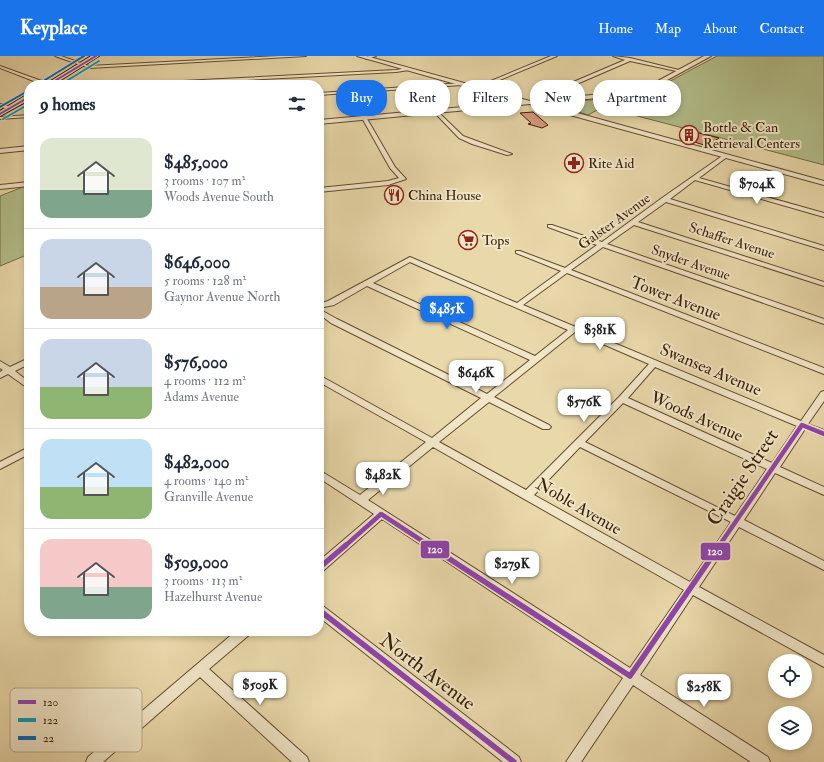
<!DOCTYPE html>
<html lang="en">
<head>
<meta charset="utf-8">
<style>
	:root { --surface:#fff; --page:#f2f2f3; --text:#1f2937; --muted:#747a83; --line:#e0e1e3; --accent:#1a73e8 }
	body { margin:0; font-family:"IM FELL Double Pica",serif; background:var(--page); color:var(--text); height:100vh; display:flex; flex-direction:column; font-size:15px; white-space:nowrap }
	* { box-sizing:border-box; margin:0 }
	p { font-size:13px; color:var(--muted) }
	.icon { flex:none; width:22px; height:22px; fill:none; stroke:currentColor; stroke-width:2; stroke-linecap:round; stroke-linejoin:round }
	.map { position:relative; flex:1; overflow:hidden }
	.side { position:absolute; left:24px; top:24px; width:300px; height:556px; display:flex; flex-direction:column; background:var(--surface); border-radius:16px; box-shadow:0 2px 6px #0003 }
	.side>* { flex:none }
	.top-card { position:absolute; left:336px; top:24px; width:380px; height:36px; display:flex; gap:8px }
	.tools { position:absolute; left:768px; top:598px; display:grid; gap:8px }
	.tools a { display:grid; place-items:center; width:44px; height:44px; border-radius:50%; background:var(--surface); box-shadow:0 2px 6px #0003; font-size:20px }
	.price { position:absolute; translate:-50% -34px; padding:0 9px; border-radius:8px; background:#fff; color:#222; font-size:13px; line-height:26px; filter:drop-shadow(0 1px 2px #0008) }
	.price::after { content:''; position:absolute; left:50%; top:24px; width:12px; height:9px; margin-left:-6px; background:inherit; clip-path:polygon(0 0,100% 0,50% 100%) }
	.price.active { background:var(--accent); color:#fff }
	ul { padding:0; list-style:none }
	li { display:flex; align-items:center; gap:12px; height:100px; padding:0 16px }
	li+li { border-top:1px solid var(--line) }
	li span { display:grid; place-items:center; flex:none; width:112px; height:80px; border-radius:12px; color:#555 }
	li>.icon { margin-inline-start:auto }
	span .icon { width:48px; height:48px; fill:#fffc; stroke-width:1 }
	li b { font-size:17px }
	h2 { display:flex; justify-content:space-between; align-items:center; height:48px; padding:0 16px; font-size:17px }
	.chip { padding:0 14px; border-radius:16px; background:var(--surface); box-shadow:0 2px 6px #0003; font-size:14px; line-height:36px }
	.chip.active { background:var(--accent); color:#fff }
	header { display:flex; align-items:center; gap:24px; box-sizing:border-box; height:56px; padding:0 20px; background:var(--accent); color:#fff }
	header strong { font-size:19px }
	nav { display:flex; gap:22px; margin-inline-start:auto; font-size:14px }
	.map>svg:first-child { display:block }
</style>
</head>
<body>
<header>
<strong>Keyplace</strong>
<nav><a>Home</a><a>Map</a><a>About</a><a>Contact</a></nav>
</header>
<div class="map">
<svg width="824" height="706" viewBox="0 0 824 706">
	<rect width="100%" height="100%" fill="#e9d8aa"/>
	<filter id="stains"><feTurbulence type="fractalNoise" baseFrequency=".005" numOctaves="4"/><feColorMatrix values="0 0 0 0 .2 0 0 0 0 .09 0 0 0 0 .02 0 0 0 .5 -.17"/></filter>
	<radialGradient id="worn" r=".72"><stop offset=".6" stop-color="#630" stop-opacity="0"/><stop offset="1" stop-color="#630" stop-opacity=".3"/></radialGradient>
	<path fill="#b3bf8b" stroke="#766e47" d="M717,0H824V109L603,51L588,59L562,50L563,48L567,46L644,39Z
		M23,131H29V198L0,210V140Z"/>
	<path fill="#da997d" stroke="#381e03" d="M533,56L548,69L542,72L528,68L531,67L520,57Z
		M691,75L719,82L707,90L679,81Z"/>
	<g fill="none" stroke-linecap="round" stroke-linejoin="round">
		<g stroke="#644c2d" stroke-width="2">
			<path id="minor" d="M55,0H61L89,10L280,0H306L89,12Z
				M369,0H376L367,3L365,2Z
				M551,0H557L478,33L474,32Z
				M613,0L630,2L683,15L681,16L630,5L549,40V42L545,41V38L625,4Z
				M0,10L50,28V29H44L0,12Z
				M407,12L409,14L396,16L150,29H122L124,28L396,14Z
				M464,27L462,29L319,39V37Z
				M0,48L12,51V52L10,53L0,51Z
				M436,54L463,80L512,98L507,99L472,88L459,82L434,56V54Z
				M29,59V61L0,63V61Z
				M362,61H366L395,111L406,123L388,129L319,136V132L388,125L399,122L390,112L362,62Z
				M725,98L728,100L727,101L699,122L824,157V161L695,124L670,143L824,190V194L666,146L638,166L824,226V230L634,169L607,188L824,263V268L603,191L571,214L824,312V318L567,217L523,249L801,365L821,336L824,335V345L808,368L824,374V381L805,373L780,411L824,431V439L775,417L744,464L824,505V514L739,471L699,531L824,599V611L693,539L640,619L768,701L770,706H751L633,629L581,706H566L623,622L382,463L323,515L319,516V505L374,458L319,422V414L360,439L426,386L319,326V319L432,382L481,342L331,267L319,258V253L337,263L487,338L530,304L367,230L334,249L319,252V248L328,245L410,201L517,247L561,215L516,197V195H520L565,212L597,189L548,171V169H552L602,186L662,142ZM410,206L428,214L568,274L535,300L373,227ZM575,276L649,308L619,341L526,434L439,386L489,346L543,373H549L551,371L549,369L494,341ZM655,311L797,370L772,407L628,342ZM623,347L767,413L735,460L585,386ZM433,391L684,534L630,612L368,444ZM580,391L731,466L690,526L534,439Z
				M29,126V130L0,133V129Z
				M29,302V308L15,315L29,326V333L8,318L0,322V316L3,314L0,312V305L10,311Z
				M29,391V398L0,413V406Z
				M319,549L323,550L519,701L521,706H503L319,561Z
				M236,575H251L249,579L209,613L307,701L309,706H292L200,621L103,706H86L88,701Z"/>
		</g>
		<g stroke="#644c2d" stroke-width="2">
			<path id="tertiary" d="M357,0H366L530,45L633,35L643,33L704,0H711L647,35L633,39L541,47L824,125V129L530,48L319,68V64L519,46Z
				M29,90V94L0,97V93Z"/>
		</g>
		<g stroke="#381e03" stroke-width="2">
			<path id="primary" d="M91,0H99L53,29H44Z
				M26,39H29V44L0,60V55Z"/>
		</g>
		<use href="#minor" fill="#f1e6c8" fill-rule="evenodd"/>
		<use href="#tertiary" fill="#f1e6c8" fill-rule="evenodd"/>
		<use href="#primary" fill="#e9d8aa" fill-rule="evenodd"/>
		<g stroke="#f1e6c8" stroke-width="3.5">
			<path id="bus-1-far2" d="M48,29L96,0
				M0,58L29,41"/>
		</g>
		<g stroke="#f1e6c8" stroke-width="8">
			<path id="bus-1-far1" d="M345,490L381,458L430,490
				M719,490L802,369L824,378"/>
		</g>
		<g stroke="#f1e6c8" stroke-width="8">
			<path id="bus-1" d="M428,489L630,620L720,489
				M319,512L346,489
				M319,554L514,706"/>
		</g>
		<g stroke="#f1e6c8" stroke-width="3.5">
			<path id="bus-2" d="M60,29L99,5
				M3,63L29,48"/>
		</g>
		<g stroke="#f1e6c8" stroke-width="3.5">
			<path id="bus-3" d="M45,24L84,0
				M0,51L26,36"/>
		</g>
		<use href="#bus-1-far2" stroke="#8e44ad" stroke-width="2"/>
		<use href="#bus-1-far1" stroke="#8e44ad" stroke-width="4.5"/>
		<use href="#bus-1" stroke="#8e44ad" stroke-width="5.5"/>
		<use href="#bus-2" stroke="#069bba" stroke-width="2"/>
		<use href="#bus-3" stroke="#0065bd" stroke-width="2"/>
	</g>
	<defs>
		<g id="building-ring" transform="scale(1)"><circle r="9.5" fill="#f1e6c8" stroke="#8f2418" stroke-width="1.5"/><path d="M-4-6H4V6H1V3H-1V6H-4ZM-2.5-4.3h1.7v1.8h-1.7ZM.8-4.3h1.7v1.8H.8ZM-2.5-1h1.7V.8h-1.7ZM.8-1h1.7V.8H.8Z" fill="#8f2418"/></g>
		<g id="pharmacy-ring" transform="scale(1)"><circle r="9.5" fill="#f1e6c8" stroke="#8f2418" stroke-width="1.5"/><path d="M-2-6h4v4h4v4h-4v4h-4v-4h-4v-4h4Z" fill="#8f2418"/></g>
		<g id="restaurant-ring" transform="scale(1)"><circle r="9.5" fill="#f1e6c8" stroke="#8f2418" stroke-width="1.5"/><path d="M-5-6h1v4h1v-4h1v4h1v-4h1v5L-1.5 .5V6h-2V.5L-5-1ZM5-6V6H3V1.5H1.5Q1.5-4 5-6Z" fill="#8f2418"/></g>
		<g id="supermarket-ring" transform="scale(1)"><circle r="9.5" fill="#f1e6c8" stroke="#8f2418" stroke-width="1.5"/><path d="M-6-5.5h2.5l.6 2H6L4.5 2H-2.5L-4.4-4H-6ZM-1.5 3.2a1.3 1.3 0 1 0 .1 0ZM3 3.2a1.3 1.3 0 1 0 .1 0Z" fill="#8f2418"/></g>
	</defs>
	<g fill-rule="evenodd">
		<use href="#building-ring" x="689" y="79"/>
		<use href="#pharmacy-ring" x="574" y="107"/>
		<use href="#restaurant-ring" x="394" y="139"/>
		<use href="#supermarket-ring" x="468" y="184"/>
	</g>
	<g text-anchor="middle" stroke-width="4" stroke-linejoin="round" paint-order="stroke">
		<g font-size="14" fill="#381e03" stroke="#f1e6c8" text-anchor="start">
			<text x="703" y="76">Bottle &amp; Can<tspan x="703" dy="16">Retrieval Centers</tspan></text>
			<text x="588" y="112">Rite Aid</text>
			<text x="408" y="144">China House</text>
			<text x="482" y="189">Tops</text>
		</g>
		<g font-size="14" fill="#381e03" stroke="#f1e6c8">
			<text transform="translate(614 165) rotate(-36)" y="5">Galster Avenue</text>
			<text transform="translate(732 184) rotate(18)" y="5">Schaffer Avenue</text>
			<text transform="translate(691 206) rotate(19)" y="5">Snyder Avenue</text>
		</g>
		<g font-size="17" fill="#381e03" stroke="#f1e6c8">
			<text transform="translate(676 242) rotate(21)" y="6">Tower Avenue</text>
			<text transform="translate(711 313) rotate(23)" y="6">Swansea Avenue</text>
			<text transform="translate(697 360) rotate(24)" y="6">Woods Avenue</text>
			<text transform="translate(579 450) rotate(30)" y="6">Noble Avenue</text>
		</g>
		<g font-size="20" fill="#381e03" stroke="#f1e6c8">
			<text transform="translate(742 421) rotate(-56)" y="7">Craigie Street</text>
			<text transform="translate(428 615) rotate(37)" y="7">North Avenue</text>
		</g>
	</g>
	<rect x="10" y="632" width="132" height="64" rx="6" fill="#f1e6c8" stroke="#baaa8d" stroke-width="1"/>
	<rect x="18" y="644" width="18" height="4" fill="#8e44ad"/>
	<rect x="18" y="662" width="18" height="4" fill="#069bba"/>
	<rect x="18" y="680" width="18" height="4" fill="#0065bd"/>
	<g font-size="11" fill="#381e03">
		<text x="43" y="650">120</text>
		<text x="43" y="668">122</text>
		<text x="43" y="686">22</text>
	</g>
	<g stroke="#f1e6c8" stroke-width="1.5">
		<rect x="420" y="484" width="30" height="19" rx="4" fill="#8e44ad"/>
		<rect x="700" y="486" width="31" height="19" rx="4" fill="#8e44ad"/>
	</g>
	<g font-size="11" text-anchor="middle" font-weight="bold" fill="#fff">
		<text x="435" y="497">120</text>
		<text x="715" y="499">120</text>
	</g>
	<rect width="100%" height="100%" filter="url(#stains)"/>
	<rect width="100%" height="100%" fill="url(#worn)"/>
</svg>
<div class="tools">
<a><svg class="icon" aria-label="locate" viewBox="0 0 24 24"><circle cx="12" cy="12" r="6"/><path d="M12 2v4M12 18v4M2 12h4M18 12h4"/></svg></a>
<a><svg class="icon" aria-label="layers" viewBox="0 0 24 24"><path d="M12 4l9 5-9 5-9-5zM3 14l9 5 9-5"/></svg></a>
</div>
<b class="price" style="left:757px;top:149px">$704K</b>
<b class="price active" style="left:447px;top:274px">$485K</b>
<b class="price" style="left:600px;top:295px">$381K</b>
<b class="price" style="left:476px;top:338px">$646K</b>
<b class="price" style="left:584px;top:367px">$576K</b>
<b class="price" style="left:383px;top:440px">$482K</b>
<b class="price" style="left:512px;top:529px">$279K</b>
<b class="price" style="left:260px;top:650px">$509K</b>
<b class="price" style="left:704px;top:652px">$258K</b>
<div class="top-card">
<a class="chip active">Buy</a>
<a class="chip">Rent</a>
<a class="chip">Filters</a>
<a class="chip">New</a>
<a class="chip">Apartment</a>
</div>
<section class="side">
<h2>9 homes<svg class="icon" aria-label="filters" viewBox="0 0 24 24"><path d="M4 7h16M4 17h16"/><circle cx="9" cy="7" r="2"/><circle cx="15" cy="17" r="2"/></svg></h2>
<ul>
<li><span style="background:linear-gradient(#dfe7d0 65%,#7fa58c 0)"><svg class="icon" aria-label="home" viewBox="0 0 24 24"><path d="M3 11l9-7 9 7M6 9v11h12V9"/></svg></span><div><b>$485,000</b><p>3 rooms · 107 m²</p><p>Woods Avenue South</p></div></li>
<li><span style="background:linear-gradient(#c9d6e8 60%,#b9a48a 0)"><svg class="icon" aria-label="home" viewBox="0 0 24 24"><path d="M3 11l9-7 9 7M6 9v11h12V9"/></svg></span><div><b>$646,000</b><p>5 rooms · 128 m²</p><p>Gaynor Avenue North</p></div></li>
<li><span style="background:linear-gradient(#c9d6e8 60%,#8fb573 0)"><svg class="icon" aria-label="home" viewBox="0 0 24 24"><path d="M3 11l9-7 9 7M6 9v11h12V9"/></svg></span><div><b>$576,000</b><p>4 rooms · 112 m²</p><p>Adams Avenue</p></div></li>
<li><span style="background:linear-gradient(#bfe0f5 60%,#8fb573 0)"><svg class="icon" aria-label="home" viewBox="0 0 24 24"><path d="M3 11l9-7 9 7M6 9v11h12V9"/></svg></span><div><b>$482,000</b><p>4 rooms · 140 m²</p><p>Granville Avenue</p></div></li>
<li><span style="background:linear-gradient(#f6c9c9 60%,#7fa58c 0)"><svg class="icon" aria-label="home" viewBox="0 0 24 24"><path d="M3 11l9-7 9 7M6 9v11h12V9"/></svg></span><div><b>$509,000</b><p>3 rooms · 113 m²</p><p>Hazelhurst Avenue</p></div></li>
</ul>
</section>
</div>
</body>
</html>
